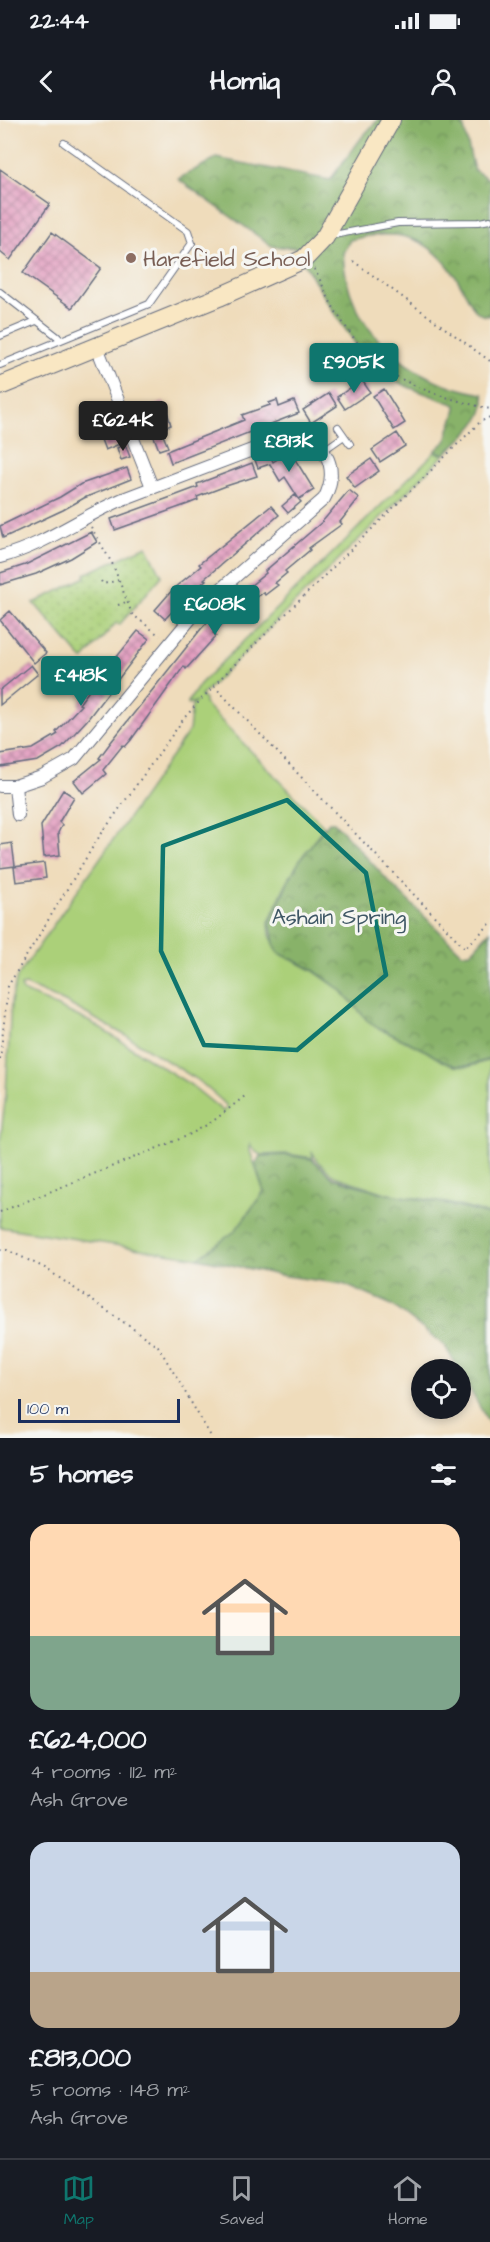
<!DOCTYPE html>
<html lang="en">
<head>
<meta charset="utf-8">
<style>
	:root { --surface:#171b24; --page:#20242c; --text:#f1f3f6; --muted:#9ea1a6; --line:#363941; --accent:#0f766e }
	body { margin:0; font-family:"Architects Daughter",sans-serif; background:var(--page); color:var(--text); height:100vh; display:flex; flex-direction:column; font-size:22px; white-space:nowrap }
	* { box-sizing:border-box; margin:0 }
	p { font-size:20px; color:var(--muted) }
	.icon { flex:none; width:33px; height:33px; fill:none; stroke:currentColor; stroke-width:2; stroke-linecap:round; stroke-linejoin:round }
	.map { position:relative; height:1318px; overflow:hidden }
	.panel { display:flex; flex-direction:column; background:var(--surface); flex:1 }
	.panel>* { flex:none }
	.buttons { position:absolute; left:411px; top:1239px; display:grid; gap:12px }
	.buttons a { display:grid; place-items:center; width:60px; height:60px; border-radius:50%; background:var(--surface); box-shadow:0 3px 9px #0003; font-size:30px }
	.scale { position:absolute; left:18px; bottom:15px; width:162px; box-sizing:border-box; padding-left:6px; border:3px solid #1b2f5e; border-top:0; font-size:16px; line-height:21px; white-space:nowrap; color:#1b2f5e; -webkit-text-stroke:4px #f6f6f2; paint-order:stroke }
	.price { position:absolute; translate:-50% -51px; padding:0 14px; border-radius:6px; background:var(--accent); color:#fff; font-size:20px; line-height:39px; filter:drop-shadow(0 2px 3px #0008) }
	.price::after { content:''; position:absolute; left:50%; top:36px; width:18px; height:14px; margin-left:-9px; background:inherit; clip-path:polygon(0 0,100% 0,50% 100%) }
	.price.current { background:#222; color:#fff }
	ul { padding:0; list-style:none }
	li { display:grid; align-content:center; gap:12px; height:318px; padding:0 30px }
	li span { display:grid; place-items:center; height:186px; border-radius:18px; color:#555 }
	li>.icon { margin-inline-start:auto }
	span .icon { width:108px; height:108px; fill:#fffc; stroke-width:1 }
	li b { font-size:26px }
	h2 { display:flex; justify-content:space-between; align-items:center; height:72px; padding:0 30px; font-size:26px }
	.status { display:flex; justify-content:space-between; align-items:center; height:42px; padding:0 30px; background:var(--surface); direction:ltr }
	.status svg { height:16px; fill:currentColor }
	header { display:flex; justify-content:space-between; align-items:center; height:78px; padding:0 30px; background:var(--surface); font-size:27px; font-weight:800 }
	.tabs { display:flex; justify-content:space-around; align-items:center; height:84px; border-top:2px solid var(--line); background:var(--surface); font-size:16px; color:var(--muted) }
	.tabs a { display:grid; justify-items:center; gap:3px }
	.tabs .current { color:var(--accent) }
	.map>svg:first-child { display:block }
</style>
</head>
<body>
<div class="status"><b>22:44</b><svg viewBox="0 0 49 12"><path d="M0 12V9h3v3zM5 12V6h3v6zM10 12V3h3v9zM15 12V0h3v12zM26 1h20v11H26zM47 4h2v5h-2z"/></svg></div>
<header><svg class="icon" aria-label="back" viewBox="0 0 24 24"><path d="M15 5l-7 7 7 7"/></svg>Homiq<svg class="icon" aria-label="person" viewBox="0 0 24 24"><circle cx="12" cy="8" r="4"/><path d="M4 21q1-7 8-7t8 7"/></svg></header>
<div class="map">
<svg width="490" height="1318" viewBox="0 0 490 1318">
	<defs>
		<pattern id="forest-crowns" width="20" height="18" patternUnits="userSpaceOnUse" patternTransform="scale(1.5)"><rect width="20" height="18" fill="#88b269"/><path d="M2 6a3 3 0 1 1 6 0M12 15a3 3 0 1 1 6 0" fill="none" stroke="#6e915a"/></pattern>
		<pattern id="park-dots" width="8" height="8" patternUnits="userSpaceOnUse" patternTransform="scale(1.5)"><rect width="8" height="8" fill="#abd079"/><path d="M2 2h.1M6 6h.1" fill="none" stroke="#93b36b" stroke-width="1.8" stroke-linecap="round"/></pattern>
		<pattern id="building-cross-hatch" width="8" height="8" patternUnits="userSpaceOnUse" patternTransform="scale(1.5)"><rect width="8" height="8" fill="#e39ec0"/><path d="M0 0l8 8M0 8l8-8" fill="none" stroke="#b7819f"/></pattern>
	</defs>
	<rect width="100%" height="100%" fill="#f6f6f2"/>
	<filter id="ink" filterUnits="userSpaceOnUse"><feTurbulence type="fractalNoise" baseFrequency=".0167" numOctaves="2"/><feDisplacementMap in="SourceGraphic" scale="12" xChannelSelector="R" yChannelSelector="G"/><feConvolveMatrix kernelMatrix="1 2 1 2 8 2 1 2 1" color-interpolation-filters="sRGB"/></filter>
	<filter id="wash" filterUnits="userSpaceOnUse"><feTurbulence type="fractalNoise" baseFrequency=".008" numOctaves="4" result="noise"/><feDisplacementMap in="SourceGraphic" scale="24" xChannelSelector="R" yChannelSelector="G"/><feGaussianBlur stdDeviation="1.35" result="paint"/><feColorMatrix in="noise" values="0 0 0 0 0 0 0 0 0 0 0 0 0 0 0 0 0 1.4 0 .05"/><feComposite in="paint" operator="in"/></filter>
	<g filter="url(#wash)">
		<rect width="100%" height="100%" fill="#efdcbb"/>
		<path fill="#abd079" stroke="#63806c" stroke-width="1.5" fill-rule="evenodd" d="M435,332L444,335L201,576L205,580V584L324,706L288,759L269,802L270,815L279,833L312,850L342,871L367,900L382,910L423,929L442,941L455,946L468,947L490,940V1094L443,1082L389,1074L334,1056L317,1041L312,1031L313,1038L287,1034L261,1035L254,1031L250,1024V1031L264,1071L235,1111L198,1138L0,1107V1022L6,973L11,882L17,857L189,611L192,585L195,582L188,584V582L200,564ZM26,865L65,882L130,918L198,960L221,980L226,985V989L223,991L191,965L90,902L23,871L21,866Z"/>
		<path fill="url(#forest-crowns)" stroke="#527064" stroke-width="1.5" d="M378,0H487L463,4L474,50L490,60V196L482,195L475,190C468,179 463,168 456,157C429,115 396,108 350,120L343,133C347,212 410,262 483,274C490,299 460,319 445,334L435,331L447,320C447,307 457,297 456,285L408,267L389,257L369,243L334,193L295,128L272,126L178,59L216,38L330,60L362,17Z
			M329,702H334L393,766L462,833L471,832L490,811V939L468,946H455L442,941L423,929L382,910L367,900L342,871L312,849L279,833L274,824L270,803L289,760L301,738Z
			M287,1035L312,1039L333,1058L388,1074L443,1083L490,1095V1305L461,1254L460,1250L458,1249L445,1226L392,1185L343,1164L279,1155L198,1138L235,1111L264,1072L255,1045L260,1036Z"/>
		<path fill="url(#park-dots)" stroke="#63806c" stroke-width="1.5" d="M147,426L162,456L119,505L116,503L83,540L34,483L86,457L85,454Z"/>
		<g id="blocks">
			<path fill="url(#building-cross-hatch)" d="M0,49L50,84L10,140L0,132Z
				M52,112L101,148L72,188L23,153Z
				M362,260L370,272L345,289L337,277Z
				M384,269L405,303L394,310L373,276Z
				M329,273L337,286L311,303L303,290Z
				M277,280L279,287L294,281L299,293L171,343L167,331L244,300L242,295L270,285L269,283Z
				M164,282L171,305L156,311L147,288Z
				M111,304L116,316L119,315L122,323L105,330L97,309Z
				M161,310L168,327L159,330L153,314Z
				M397,313L405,326L380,342L372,330Z
				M125,324L130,337L121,340L117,328Z
				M290,331L314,370L299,379L285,357L280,361L270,344L258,348L255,340L270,335L273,342Z
				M371,339L379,351L355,368L346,356Z
				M252,343L257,356L226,366L197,377L198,380L188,384L115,410L111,399L174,376L198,367L197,364Z
				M127,348L131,359L84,378L63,390L3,418L0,406L60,377L81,364Z
				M349,370L359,378L340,402L342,404L309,428L310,430L285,451L287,453L275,463L278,465L265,475L263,472L221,505L213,513L216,516L186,549L184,546L131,620L125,627L123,625L103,650L106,654L83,673L74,661L101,639L99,638L111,622L201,509L212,497L266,453L265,451L322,402Z
				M295,375L301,382L288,393L282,386Z
				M271,386L279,395L204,459L206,460L184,479L165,499L155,490L174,468L201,446L199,444Z
				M91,412L97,422L71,438L36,454L0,465V453L25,445Z
				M10,491L46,533L34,543L0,500Z
				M138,511L149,519L87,600L62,627L38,641L0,647V634L33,629L58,614L56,612L81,585L79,584L88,572Z
				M31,545L38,554L0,585V570Z
				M63,670L74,677L59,702L62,705L58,713L60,735L44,737L41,706Z
				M12,723L15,746L0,748V725Z
				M44,743L46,758L16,762L14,747Z"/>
		</g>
	</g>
	<g filter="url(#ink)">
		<use href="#blocks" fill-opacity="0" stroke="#656c7f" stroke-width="1.5"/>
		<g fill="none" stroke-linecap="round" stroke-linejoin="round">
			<g stroke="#656c7f" stroke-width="8">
				<path id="lane" d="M328,116L398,103L479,102L490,100
					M0,172L58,217L59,220
					M0,216L36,201
					M0,245L149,184L192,123L188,111L64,23
					M338,307L350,324
					M324,330L344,316"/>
			</g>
			<g stroke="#656c7f" stroke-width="14">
				<path id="street" d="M97,227L152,367
					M0,437C45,425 81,397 123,379L286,317C323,315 342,346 324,379L213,476L191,498L74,639L42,657L15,666H0
					M15,666L18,695"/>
			</g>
			<g stroke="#656c7f" stroke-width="20">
				<path id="secondary" d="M0,266L219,177L304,139L325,117L391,0"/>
			</g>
			<path stroke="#656c7f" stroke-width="2" stroke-dasharray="1.5 4.5" stroke-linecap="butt" d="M353,141L490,241
				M314,149C322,162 327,177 335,190C344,205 356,222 368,235C399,266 449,279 490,289
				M91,407L113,445L132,494L160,516
				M101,461L103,464L119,460
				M118,485L126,482
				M214,566L465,828L490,804
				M0,939L8,866L97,720L185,597L221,558L480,302L490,297
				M0,1092L187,1016L212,1002L245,976
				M0,1130H7L45,1148L158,1226L212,1318"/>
			<use href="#lane" stroke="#fff" stroke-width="6"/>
			<use href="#street" stroke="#fff" stroke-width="12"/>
			<use href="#secondary" stroke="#f9e7c3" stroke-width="18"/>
		</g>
	</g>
	<path fill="none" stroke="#0f766e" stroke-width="4.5" stroke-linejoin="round" d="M287,680L366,753L386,855L297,930L204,925L161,831L163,726Z"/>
	<circle fill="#8d6e63" stroke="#f6f6f2" stroke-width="2" cx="131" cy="138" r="6"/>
	<g text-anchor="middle" stroke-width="6" stroke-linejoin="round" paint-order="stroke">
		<g font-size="22" fill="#785e54" stroke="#f6f6f2" text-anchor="start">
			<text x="143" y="146">Harefield School</text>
		</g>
		<g font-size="22" fill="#3f5765" stroke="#f6f6f2">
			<text x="339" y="804">Ashain Spring</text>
		</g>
	</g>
</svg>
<div class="buttons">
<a><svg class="icon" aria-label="locate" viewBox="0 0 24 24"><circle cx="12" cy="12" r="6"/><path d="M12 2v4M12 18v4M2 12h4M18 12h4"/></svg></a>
</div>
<div class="scale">100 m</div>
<b class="price" style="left:354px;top:274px">£905K</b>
<b class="price current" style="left:123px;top:332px">£624K</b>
<b class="price" style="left:289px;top:353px">£813K</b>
<b class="price" style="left:215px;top:516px">£608K</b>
<b class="price" style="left:81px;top:587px">£418K</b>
</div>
<section class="panel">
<h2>5 homes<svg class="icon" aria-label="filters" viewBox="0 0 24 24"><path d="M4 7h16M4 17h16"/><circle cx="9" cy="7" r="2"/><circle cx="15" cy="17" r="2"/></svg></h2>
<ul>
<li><span style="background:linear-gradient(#ffd9b3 60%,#7fa58c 0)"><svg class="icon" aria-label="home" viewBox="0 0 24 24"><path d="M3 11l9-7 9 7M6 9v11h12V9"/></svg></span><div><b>£624,000</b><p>4 rooms · 112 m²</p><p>Ash Grove</p></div></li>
<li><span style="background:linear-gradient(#c9d6e8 70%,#b9a48a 0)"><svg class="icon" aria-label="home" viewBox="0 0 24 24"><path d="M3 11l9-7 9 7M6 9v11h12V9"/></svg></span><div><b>£813,000</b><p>5 rooms · 148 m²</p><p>Ash Grove</p></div></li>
</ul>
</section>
<nav class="tabs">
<a class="current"><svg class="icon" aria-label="map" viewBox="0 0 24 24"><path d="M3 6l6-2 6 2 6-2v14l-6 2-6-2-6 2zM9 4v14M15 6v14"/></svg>Map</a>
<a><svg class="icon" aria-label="saved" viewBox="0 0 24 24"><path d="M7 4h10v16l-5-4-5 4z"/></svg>Saved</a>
<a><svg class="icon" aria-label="home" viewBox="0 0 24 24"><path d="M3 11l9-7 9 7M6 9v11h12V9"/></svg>Home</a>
</nav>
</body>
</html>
